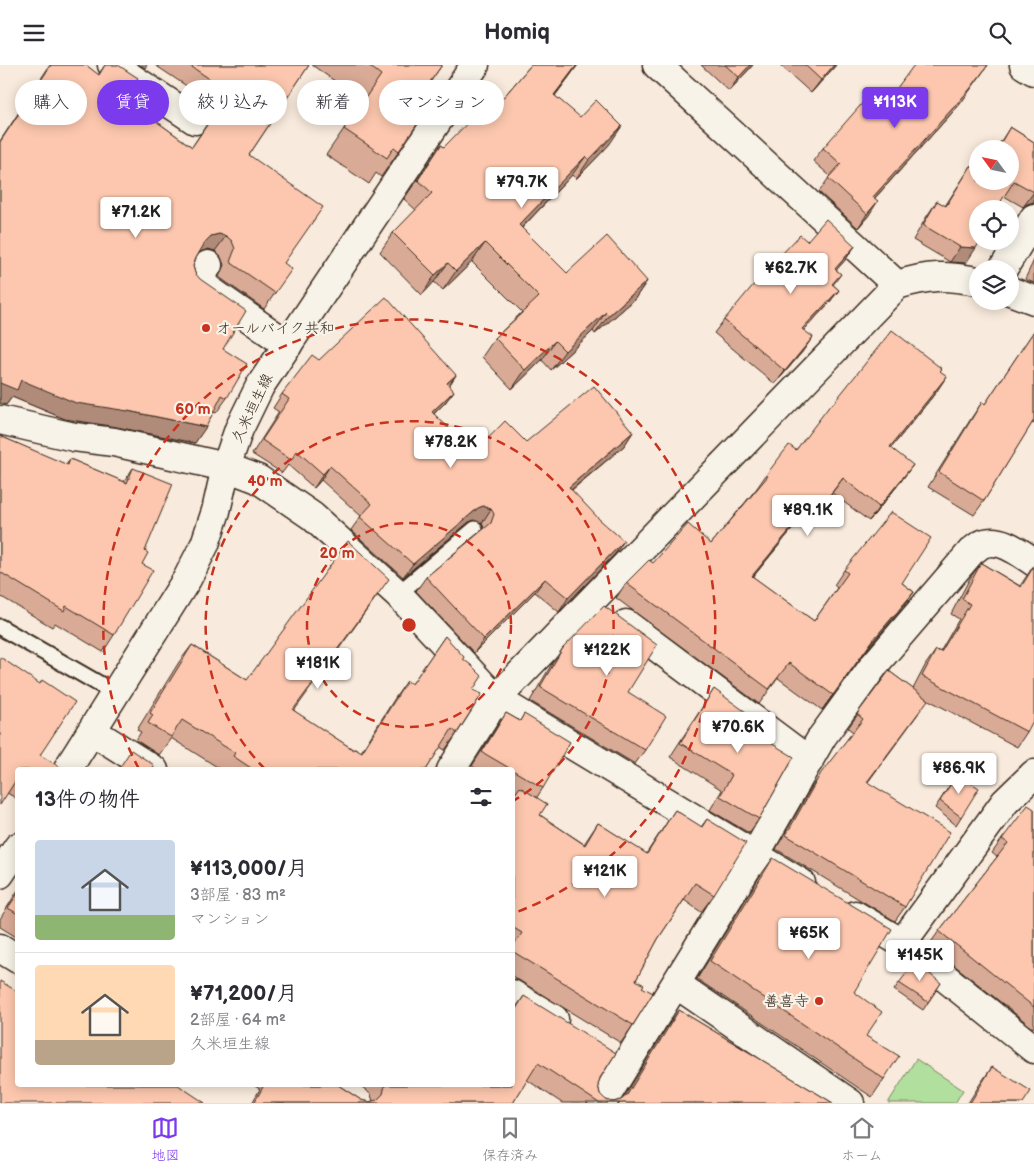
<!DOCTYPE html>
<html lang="ja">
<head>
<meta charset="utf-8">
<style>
	:root { --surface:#fff; --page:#f2f2f3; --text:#2b2b33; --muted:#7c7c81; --line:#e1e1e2; --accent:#7c3aed }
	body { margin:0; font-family:"Balsamiq Sans","Klee One",sans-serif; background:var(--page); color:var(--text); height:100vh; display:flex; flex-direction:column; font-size:19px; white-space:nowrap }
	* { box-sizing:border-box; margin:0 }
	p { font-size:16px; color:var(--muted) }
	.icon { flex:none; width:28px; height:28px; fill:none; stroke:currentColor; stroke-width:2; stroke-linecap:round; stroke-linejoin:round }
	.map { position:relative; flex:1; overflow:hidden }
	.details { position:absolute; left:15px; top:702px; width:500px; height:320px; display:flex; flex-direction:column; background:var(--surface); border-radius:5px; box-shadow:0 2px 12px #0003 }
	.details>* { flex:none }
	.guide { position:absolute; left:15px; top:15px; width:500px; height:45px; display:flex; gap:10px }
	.needle { width:32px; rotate:303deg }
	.tools { position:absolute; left:969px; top:75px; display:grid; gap:10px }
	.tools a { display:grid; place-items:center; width:50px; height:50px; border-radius:50%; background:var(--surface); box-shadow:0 2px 12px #0003; font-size:25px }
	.price { position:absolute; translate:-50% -42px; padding:0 11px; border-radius:5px; background:#fff; color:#222; font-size:16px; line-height:32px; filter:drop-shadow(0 1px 2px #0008) }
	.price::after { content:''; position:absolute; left:50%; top:30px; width:15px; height:11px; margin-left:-8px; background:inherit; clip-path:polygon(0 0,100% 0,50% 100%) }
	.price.selected { background:var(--accent); color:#fff }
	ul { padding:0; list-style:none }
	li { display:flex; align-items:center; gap:15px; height:125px; padding:0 20px }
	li+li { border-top:1px solid var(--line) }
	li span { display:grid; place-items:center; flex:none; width:140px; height:100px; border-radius:5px; color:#555 }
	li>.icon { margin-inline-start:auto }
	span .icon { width:60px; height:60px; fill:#fffc; stroke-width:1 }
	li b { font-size:21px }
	h2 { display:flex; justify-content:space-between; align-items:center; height:60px; padding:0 20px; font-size:21px }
	.chip { padding:0 18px; border-radius:22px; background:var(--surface); box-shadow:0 2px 12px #0003; font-size:18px; line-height:45px }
	.chip.selected { background:var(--accent); color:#fff }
	header { display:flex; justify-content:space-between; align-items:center; height:65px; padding:0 20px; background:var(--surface); font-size:22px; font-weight:600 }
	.tab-bar { display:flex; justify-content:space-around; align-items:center; height:70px; border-top:1px solid var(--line); background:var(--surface); font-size:14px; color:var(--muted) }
	.tab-bar a { display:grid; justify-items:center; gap:2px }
	.tab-bar .selected { color:var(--accent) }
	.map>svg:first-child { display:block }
</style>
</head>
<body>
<header><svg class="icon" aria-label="menu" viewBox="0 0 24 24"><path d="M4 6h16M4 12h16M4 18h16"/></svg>Homiq<svg class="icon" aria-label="search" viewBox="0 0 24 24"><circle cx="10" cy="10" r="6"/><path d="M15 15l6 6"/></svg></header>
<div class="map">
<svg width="1034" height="1038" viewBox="0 0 1034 1038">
	<rect width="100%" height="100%" fill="#f8eadc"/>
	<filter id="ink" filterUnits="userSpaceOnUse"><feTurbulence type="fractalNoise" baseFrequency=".02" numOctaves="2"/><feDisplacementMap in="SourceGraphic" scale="10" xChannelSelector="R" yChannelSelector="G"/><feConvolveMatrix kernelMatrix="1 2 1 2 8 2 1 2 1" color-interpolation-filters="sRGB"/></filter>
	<g filter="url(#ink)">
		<path fill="#b1df9d" stroke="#76845e" d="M916,994L963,1025L955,1038H888Z"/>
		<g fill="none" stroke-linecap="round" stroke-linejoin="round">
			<g stroke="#3b2a1e" stroke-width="19">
				<path id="lane" d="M398,529L475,464
					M0,562L115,628"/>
			</g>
			<g stroke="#3b2a1e" stroke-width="31">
				<path id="street" d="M112,0L195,55
					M657,0L897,220C929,210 945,210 978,216
					M1024,0L1034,6
					M208,200L198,217L288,280
					M1003,204L1034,153
					M1010,226L1034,235
					M0,355L74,372L114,377L226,402L258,414L312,451L398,529L496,634L801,818
					M626,559L809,696
					M92,666L154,705
					M451,705L496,634L897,220
					M855,850L902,878L1034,984
					M902,878L1005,737L1034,709
					M0,883L18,894
					M676,919L850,1038
					M512,929L554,954
					M602,1038L755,790L822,672L875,599L971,487C975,484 980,479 985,478C1002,473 1020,488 1034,497"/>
			</g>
			<g stroke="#3b2a1e" stroke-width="31">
				<path id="secondary" d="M67,705L187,514L205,479L216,446L226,402L239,364L260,321L475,0
					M0,809L18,782"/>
			</g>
			<use href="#lane" stroke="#f7f3e8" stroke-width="15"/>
			<use href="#street" stroke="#f7f3e8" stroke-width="28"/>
			<use href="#secondary" stroke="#f7f3e8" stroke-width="28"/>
		</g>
		<path fill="#d9ab96" stroke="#3b2a1e" d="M50,0H86L98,10L105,0L124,33L192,82L218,42L155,0H309L249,90L284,198L275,228L264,244L219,212L224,200L221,192L215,186L208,184L200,187L196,193L193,201L195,208L223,284L227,333L216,348L213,347L195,378L117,362L65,354L12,332L6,340L0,338V76Z
			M140,0H147L145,3Z
			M312,0H442L409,48L399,86L381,112L376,108L369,119L326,90L363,36Z
			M531,0H578L555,31L609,80L576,114L572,110L522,163L567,208L647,216L634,235L595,269L593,266L551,305L542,295L512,324L482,292L495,273L522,247L472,197L443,225L434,217L422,230L380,187L393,168L416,145L404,134L441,80L444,82L490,48Z
			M701,0H753L729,26Z
			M780,0H836L811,28Z
			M961,38L875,133L869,150L858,163L819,127L830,111L813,96L823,83L880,46Z
			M1010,62L1034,77V137L1027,139L1023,142L1004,131L978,144L966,198L950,197L913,175L927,151L937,136L945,141L971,101L978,116L1010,84H996Z
			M807,176L855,181L846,194L836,205L841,209L833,220L839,225L829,238L804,265L803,286L775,319L714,268L724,255Z
			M1034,195V218L1025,214Z
			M1034,266V359L1032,358L984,436L974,450L928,422L972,352L982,337L985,339Z
			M319,295L456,310L449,321L454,326L444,339L434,349L474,388L526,377L633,367L624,381L572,425L615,489L559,547L535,527L474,588L416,526L426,512L484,463L482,458L474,455L469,457L403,512L351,465L361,451L321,415L314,423L288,400L282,408L252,389L279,347L273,343L282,329Z
			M940,306L937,326L891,383L902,415L869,456L832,428L806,463L798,457L753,512L814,556L837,523L834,520L844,505L902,518L914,527L903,542L862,590L822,645L778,613L759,639L616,533L626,518L653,498L711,479L757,423L766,410L796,385L832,340Z
			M0,371L66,400L70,394L124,417L133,403L145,486L142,499L114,570L103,587L55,558L52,562L0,531Z
			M981,498L1020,521L1034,500L1027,667L1017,682L923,632L918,649L868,717L905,842L895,856L776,784L811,723L853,667L848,663L889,606L913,624L926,599L936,585L940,587L959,554L951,549L970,513Z
			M377,531L294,646L354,685L361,687L395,633L407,616L412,619L445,571L463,594L473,625L457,668L445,685L440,682L426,705H222L171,673L159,690L136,675L141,667L137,665L179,597L192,580L247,615Z
			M563,583L628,627L645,685L635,699L530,636L553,597Z
			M714,624L743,661L759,754L749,768L710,745L722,725L670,692L705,638Z
			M506,648L520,656L524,649L543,723L537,732L540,750L584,779L598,758L646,789L675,745L701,762L707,754L714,830L701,847L684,835L658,874L636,915L642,922L633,960L621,978L512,911V732L516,727L512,724V705H479L472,701Z
			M18,705V734L7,728Z
			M957,709L961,752L956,760L935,743Z
			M1034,744V961L1033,963L929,880L939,866L997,792L992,788L1002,774Z
			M773,793L854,927L866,971L884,1014L872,1032L697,914L760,811Z
			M18,825V873L0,862V854Z
			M899,918H941L923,945L894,925Z
			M524,931L600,1013L598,1020L600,1029L606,1035L613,1037L621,1035L624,1032L667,962L679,945L833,1038H562L527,1015L513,1038H252L260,1024L253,1020H338L361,1035L369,1037L373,1036L371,1030L366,1025L359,1020H512V948Z
			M992,1002L1023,1038H968L980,1019Z"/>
		<path fill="#b08b7a" stroke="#3b2a1e" d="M577,0L569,12L540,49L554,30Z
			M750,0H753L729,26L739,12Z
			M834,0H836L811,28L821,15Z
			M988,0L961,38L863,146L873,132Z
			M622,61L609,80L576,114L589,95Z
			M586,91L572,110L506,179L519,160Z
			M1034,127V137L1027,139L1023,142Z
			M878,136L869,150L858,163L867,149Z
			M219,169L226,171L215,186L208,184L200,187L195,192L206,176L211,171Z
			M485,178L472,197L443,225L456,206Z
			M855,181L846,194L826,217L835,204Z
			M960,182L976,183L966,198L950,197Z
			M448,198L434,217L422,230L435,210Z
			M647,216L634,235L595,269L609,250Z
			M839,225L829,238L793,277L802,264Z
			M606,247L593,266L551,305L565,286Z
			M813,272L803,286L775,319L785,306Z
			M555,276L542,295L512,324L525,305Z
			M456,310L447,323V318Z
			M947,311L937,326L880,397L890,382Z
			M21,315L128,346L206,362L195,378L117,362L65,354L12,332L6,340L0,338V318Z
			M454,326L444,339L422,360L432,347Z
			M633,367L624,381L559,435L569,422Z
			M913,400L902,415L869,456L879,442Z
			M330,401L321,415L314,423L323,409Z
			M843,413L832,428L806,463L816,448Z
			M483,441L491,444L482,458L474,455L469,457L403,512L413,499L478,443Z
			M809,442L798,457L741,526L752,511Z
			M624,476L615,489L559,547L568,533Z
			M545,514L535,527L474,588L484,574Z
			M914,527L903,542L862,590L822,645L873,575Z"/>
		<path fill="#fcc7ae" stroke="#3b2a1e" d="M51,0H86L99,10L105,0H118L138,13L124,33L192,82L211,54L219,48L221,38L229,27L189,0H309L249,90L323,142L284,198L292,204L275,228L230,197L235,184L232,176L226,171L219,169L211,171L206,176L196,193L193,201L195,208L200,214L246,246L223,284L247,299L227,333L222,330L206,362L128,346L76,338L21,315L17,325L0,318V77Z
			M368,0H442L408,48L420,55L399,86L394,82L387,93L344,64L381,10Z
			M531,0H577L554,30L580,52L596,35L622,61L589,95L586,91L519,160L567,208L607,171L647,216L609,250L606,247L565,286L555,276L525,305L495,273L539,232L485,178L456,206L448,198L435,210L393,168L432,128L418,115L441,80L444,82L484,41L490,48Z
			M725,0H750L739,12Z
			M805,0H834L821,15Z
			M914,0H988L970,24L873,132L878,136L867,149L828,113L841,99L823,83L866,34L880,46Z
			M1010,62L1034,77V127L1014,116L996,144H978V176H980L976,183L960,182L923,160L937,136L946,141L971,101L978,104V116H1010V84H997Z
			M826,154L855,181L835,204L841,209L832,219L839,225L802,264L813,272L785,306L724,255L760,212L800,170L807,176Z
			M386,232L456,310L447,318L454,326L432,347L474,388L505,356L526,377L594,321L633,367L569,422L599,454L624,476L568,533L545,514L484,574L426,512L491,458L494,449L491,444L483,441L478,443L413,499L360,452L372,439L330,401L323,409L297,386L291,395L262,375L289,334L282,329L312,290L319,295Z
			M892,265L942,304L940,306L947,311L890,382L913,400L879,442L843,413L816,448L809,442L752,511L814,556L848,508L844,505L891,447L931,473L902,518L914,527L873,575L833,630L789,598L769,624L626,518L649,495L653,498L688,459L711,479L768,411L766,410L789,380L796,385L831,339L832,340Z
			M1034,266V355L984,436L939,407L982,337L985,339Z
			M0,371L68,400L70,394L127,418L133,403L173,419L145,486L148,488L142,499L153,505L114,570L66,541L64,546L0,507Z
			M348,476L389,514L293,645L354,685L355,683L362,687L407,616L412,619L445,571L464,592L463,594L471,600L482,611L473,625L482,629L457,668L452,664L426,705H254L233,691L235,688L182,655L171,672L148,658L153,650L150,648L192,580L247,615Z
			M981,498L1021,522L1034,501V654L1027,667L922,611L936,585L941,587L970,539L962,534Z
			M604,541L657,580L628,627L666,651L645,685L540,622L563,583Z
			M0,592L40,619L42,615L75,637L40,690L65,705H18V712L0,740Z
			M889,606L928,635L867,717L950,767L905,842L786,770L821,708L863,654L857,649Z
			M714,624L750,650L743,661L794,692L759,754L720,731L732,710L680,678Z
			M506,648L520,656L524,649L570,677L543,723L482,687Z
			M131,685L154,700L153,703L157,705H118Z
			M957,709L979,723L961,752L940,736Z
			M520,722L547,739L540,750L585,780L598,758L647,789L675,745L702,762L707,754L746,778L714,830L695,818L658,874L636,915L644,920L642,922L653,928L633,960L512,886V882L522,868L512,862V733Z
			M1028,740L1034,744V942L939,866L1008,778L1002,774Z
			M773,793L892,864L854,927L882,947L866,971L899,991L884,1014L710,896Z
			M18,828V849L8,843Z
			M915,897L941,918L928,937L899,918Z
			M0,916L18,927V1020H178L205,1038H0Z
			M524,931L616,988L600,1013L598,1020L600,1029L606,1035L613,1037L621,1035L627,1030L679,945L833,1038H599L538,998L513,1038H254L264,1020H338L361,1035L369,1037L377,1035L383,1029L385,1020H512V950Z
			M992,1002L1031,1026L1023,1038H970Z"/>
	</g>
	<g fill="none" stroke="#c8321e" stroke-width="2.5" stroke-dasharray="9 6">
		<circle cx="409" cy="560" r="102"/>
		<path d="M265 704A204 204 0 1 1 513 736"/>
		<path d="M139 704A306 306 0 1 1 514 848"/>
	</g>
	<g fill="#c8321e" stroke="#f7f3e8" stroke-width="2">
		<circle cx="206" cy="263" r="5"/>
		<circle cx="819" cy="936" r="5"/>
	</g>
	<g text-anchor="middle" stroke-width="4.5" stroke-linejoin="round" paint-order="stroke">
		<g font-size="15" fill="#3b2a1e" stroke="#f7f3e8" text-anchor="start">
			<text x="216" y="268">オールバイク共和</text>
			<text x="809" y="941" text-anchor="end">善喜寺</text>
		</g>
		<g font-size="15" fill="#3b2a1e" stroke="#f7f3e8">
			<text transform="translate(252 343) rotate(-64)" y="5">久米垣生線</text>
		</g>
	</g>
	<circle cx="409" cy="560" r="8" fill="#c8321e" stroke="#f7f3e8" stroke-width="2.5"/>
	<g font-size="15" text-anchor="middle" font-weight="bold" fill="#c8321e" stroke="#f7f3e8" stroke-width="4.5" stroke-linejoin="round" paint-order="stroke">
		<text x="193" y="349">60 m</text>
		<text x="265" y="421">40 m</text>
		<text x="337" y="493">20 m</text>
	</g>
</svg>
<div class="tools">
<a><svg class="needle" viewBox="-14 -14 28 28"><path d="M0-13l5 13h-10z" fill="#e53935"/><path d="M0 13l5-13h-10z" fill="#7c7c81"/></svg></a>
<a><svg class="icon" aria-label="locate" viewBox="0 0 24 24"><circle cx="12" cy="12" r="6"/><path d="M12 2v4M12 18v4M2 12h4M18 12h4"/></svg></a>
<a><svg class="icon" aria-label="layers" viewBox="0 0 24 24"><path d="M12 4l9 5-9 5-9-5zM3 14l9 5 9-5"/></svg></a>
</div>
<b class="price selected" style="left:895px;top:64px">¥113K</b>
<b class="price" style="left:522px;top:144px">¥79.7K</b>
<b class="price" style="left:136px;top:174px">¥71.2K</b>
<b class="price" style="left:791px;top:230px">¥62.7K</b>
<b class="price" style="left:451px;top:404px">¥78.2K</b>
<b class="price" style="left:808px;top:472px">¥89.1K</b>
<b class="price" style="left:607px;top:612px">¥122K</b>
<b class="price" style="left:318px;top:625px">¥181K</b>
<b class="price" style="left:738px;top:689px">¥70.6K</b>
<b class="price" style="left:959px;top:730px">¥86.9K</b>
<b class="price" style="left:605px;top:833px">¥121K</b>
<b class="price" style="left:809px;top:895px">¥65K</b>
<b class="price" style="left:920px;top:917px">¥145K</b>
<div class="guide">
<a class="chip">購入</a>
<a class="chip selected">賃貸</a>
<a class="chip">絞り込み</a>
<a class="chip">新着</a>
<a class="chip">マンション</a>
</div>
<section class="details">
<h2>13件の物件<svg class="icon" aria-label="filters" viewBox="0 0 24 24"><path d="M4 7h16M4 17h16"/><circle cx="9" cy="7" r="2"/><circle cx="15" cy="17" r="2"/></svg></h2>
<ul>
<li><span style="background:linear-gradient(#c9d6e8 75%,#8fb573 0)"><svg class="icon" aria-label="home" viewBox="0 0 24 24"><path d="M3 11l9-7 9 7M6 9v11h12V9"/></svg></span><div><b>¥113,000/月</b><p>3部屋 · 83 m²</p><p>マンション</p></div></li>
<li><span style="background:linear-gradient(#ffd9b3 75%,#b9a48a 0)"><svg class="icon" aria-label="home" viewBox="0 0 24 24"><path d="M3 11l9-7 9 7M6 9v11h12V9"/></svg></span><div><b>¥71,200/月</b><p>2部屋 · 64 m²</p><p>久米垣生線</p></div></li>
</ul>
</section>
</div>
<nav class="tab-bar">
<a class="selected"><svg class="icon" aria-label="map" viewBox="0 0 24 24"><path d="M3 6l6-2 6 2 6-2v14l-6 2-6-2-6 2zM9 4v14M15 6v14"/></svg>地図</a>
<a><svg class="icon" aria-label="saved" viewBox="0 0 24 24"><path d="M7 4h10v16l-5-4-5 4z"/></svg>保存済み</a>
<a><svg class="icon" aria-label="home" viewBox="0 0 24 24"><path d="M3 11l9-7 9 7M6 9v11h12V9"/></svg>ホーム</a>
</nav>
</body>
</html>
